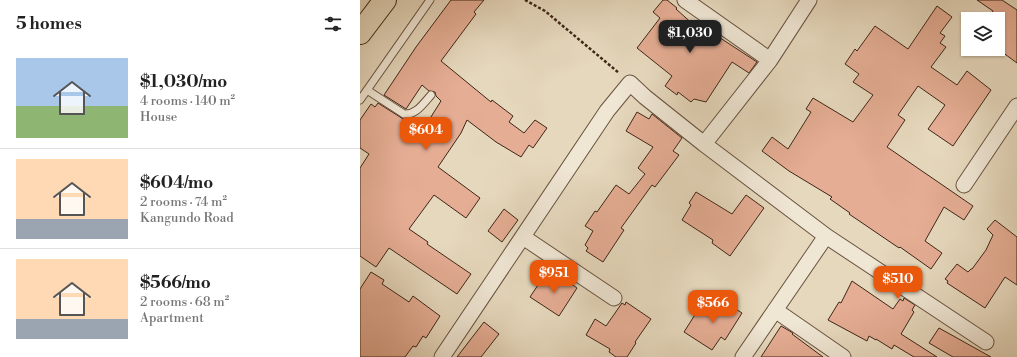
<!DOCTYPE html>
<html lang="en">
<head>
<meta charset="utf-8">
<style>
	:root { --surface:#fff; --page:#f6f6f6; --text:#222; --muted:#767676; --line:#e0e0e0; --accent:#ea580c }
	body { margin:0; font-family:"Libre Bodoni",serif; background:var(--page); color:var(--text); height:100vh; display:flex; flex-direction:column; font-size:15px; white-space:nowrap }
	* { box-sizing:border-box; margin:0 }
	p { font-size:13px; color:var(--muted) }
	.icon { flex:none; width:22px; height:22px; fill:none; stroke:currentColor; stroke-width:2; stroke-linecap:round; stroke-linejoin:round }
	.map { position:relative; flex:1; overflow:hidden }
	.side { display:flex; flex-direction:column; background:var(--surface); width:360px }
	.side>* { flex:none }
	.tools { position:absolute; left:601px; top:12px; display:grid; gap:8px }
	.tools a { display:grid; place-items:center; width:44px; height:44px; border-radius:0px; background:var(--surface); box-shadow:0 1px 3px #0004; font-size:20px }
	.price { position:absolute; translate:-50% -34px; padding:0 9px; border-radius:8px; background:var(--accent); color:#fff; font-size:13px; line-height:26px; filter:drop-shadow(0 1px 2px #0008) }
	.price::after { content:''; position:absolute; left:50%; top:24px; width:12px; height:9px; margin-left:-6px; background:inherit; clip-path:polygon(0 0,100% 0,50% 100%) }
	.price.current { background:#222; color:#fff }
	ul { padding:0; list-style:none }
	li { display:flex; align-items:center; gap:12px; height:100px; padding:0 16px }
	li+li { border-top:1px solid var(--line) }
	li span { display:grid; place-items:center; flex:none; width:112px; height:80px; border-radius:0px; color:#555 }
	li>.icon { margin-inline-start:auto }
	span .icon { width:48px; height:48px; fill:#fffc; stroke-width:1 }
	li b { font-size:17px }
	h2 { display:flex; justify-content:space-between; align-items:center; height:48px; padding:0 16px; font-size:17px }
	main { display:flex; flex:1; min-height:0 }
	.map>svg:first-child { display:block }
</style>
</head>
<body>
<main>
<section class="side">
<h2>5 homes<svg class="icon" aria-label="filters" viewBox="0 0 24 24"><path d="M4 7h16M4 17h16"/><circle cx="9" cy="7" r="2"/><circle cx="15" cy="17" r="2"/></svg></h2>
<ul>
<li><span style="background:linear-gradient(#a9c7e8 60%,#8fb573 0)"><svg class="icon" aria-label="home" viewBox="0 0 24 24"><path d="M3 11l9-7 9 7M6 9v11h12V9"/></svg></span><div><b>$1,030/mo</b><p>4 rooms · 140 m²</p><p>House</p></div></li>
<li><span style="background:linear-gradient(#ffd9b3 75%,#9aa5b1 0)"><svg class="icon" aria-label="home" viewBox="0 0 24 24"><path d="M3 11l9-7 9 7M6 9v11h12V9"/></svg></span><div><b>$604/mo</b><p>2 rooms · 74 m²</p><p>Kangundo Road</p></div></li>
<li><span style="background:linear-gradient(#ffd9b3 75%,#9aa5b1 0)"><svg class="icon" aria-label="home" viewBox="0 0 24 24"><path d="M3 11l9-7 9 7M6 9v11h12V9"/></svg></span><div><b>$566/mo</b><p>2 rooms · 68 m²</p><p>Apartment</p></div></li>
</ul>
</section>
<div class="map">
<svg width="657" height="357" viewBox="0 0 657 357">
	<rect width="100%" height="100%" fill="#e6d8bd"/>
	<filter id="stains"><feTurbulence type="fractalNoise" baseFrequency=".005" numOctaves="4"/><feColorMatrix values="0 0 0 0 .2 0 0 0 0 .09 0 0 0 0 .02 0 0 0 .5 -.17"/></filter>
	<radialGradient id="worn" r=".72"><stop offset=".6" stop-color="#630" stop-opacity="0"/><stop offset="1" stop-color="#630" stop-opacity=".3"/></radialGradient>
	<path fill="#e5ad94" stroke="#3f2617" d="M91,0H124L114,12L116,14L81,61L131,102L132,100L153,116L149,122L164,133L175,120L187,128L173,148L169,145L161,157L136,142L107,120L101,133L78,167L120,198L106,218L74,195L49,229L68,242L67,244L111,274L97,294L29,248L16,267L0,256V168L9,154L0,148V120L11,104L15,107L18,103L62,131L81,101L76,96L75,92L69,91L62,85L46,109L24,95L56,47Z
		M303,0H307L317,8L316,9L345,35L348,30L397,62L389,73L372,62L346,102L334,99L331,102L318,92L317,95L305,86L312,76L277,48L300,18L293,12Z
		M617,0H642L657,10V63L638,49V19H628L633,11Z
		M577,6L592,17L580,33L585,36L580,43L586,47L571,67L597,85L607,71L631,90L593,146L568,129L585,105L558,86L538,115L545,120L527,147L613,206L604,220L584,207L565,241L582,253L571,269L540,247L539,248L489,214L490,213L470,199L472,197L429,171L402,151L412,137L428,149L451,112L446,109L453,98L493,122L513,95L493,82L499,74L485,64L495,49L497,51L515,26L548,49Z
		M277,112L289,119L292,114L322,138L313,151L319,155L295,187L292,185L261,228L264,230L243,262L226,251L228,248L225,245L233,231L225,226L235,211L237,212L256,185L269,194L285,174L278,168L293,147L266,131Z
		M336,192L372,214L386,195L404,208L370,256L352,243L353,240L322,220L331,205L329,203Z
		M144,209L158,220L142,242L128,231Z
		M635,220L657,237V285L645,277L625,308L587,283L588,281L585,279L597,264L608,272L611,269H612L626,250L633,235L627,229Z
		M11,272L24,280L22,284L49,302L53,296L80,316L66,338L63,336L56,347L53,346L45,357H0V289Z
		M197,274L217,288L199,316L170,297L184,276L192,281Z
		M492,281L533,309L540,299L543,301L544,298L555,305L552,310L554,312L541,334L577,357H554L534,345L532,349L516,339V340L509,336L507,341L468,320L479,302L481,303Z
		M359,298L382,313L365,340L361,337L352,350L324,332L338,310L347,316Z
		M266,302L291,319L275,342L276,343L267,357H256L249,352L250,349L226,335L235,319L246,326L262,303L265,305Z
		M124,322L139,334L121,357H97Z
		M421,326L433,333L432,334L463,357H401Z
		M579,328L631,357H593L569,343Z"/>
	<g fill="none" stroke-linecap="round" stroke-linejoin="round">
		<g stroke="#695240" stroke-width="9">
			<path id="lane" d="M7,90L44,114C56,115 63,104 71,95
				M0,100L70,0"/>
		</g>
		<g stroke="#695240" stroke-width="17">
			<path id="street" d="M325,0L410,60
				M344,144L410,60L449,0
				M604,185L657,106
				M466,236L626,342
				M163,237L254,298
				M415,310L483,357
				M82,357L247,111L270,83L285,97L344,144L466,236L383,357"/>
		</g>
		<g stroke="#3f2617" stroke-width="24">
			<path id="highway" d="M0,33L25,0"/>
		</g>
		<path stroke="#3f2617" stroke-width="2.5" stroke-dasharray="3 2" stroke-linecap="butt" d="M165,0L185,11L259,73"/>
		<use href="#lane" stroke="#efe6d4" stroke-width="7"/>
		<use href="#street" stroke="#efe6d4" stroke-width="15"/>
		<use href="#highway" stroke="#e6d8bd" stroke-width="22"/>
	</g>
	<rect width="100%" height="100%" filter="url(#stains)"/>
	<rect width="100%" height="100%" fill="url(#worn)"/>
</svg>
<div class="tools">
<a><svg class="icon" aria-label="layers" viewBox="0 0 24 24"><path d="M12 4l9 5-9 5-9-5zM3 14l9 5 9-5"/></svg></a>
</div>
<b class="price current" style="left:330px;top:54px">$1,030</b>
<b class="price" style="left:66px;top:151px">$604</b>
<b class="price" style="left:194px;top:294px">$951</b>
<b class="price" style="left:538px;top:300px">$510</b>
<b class="price" style="left:353px;top:324px">$566</b>
</div>
</main>
</body>
</html>
